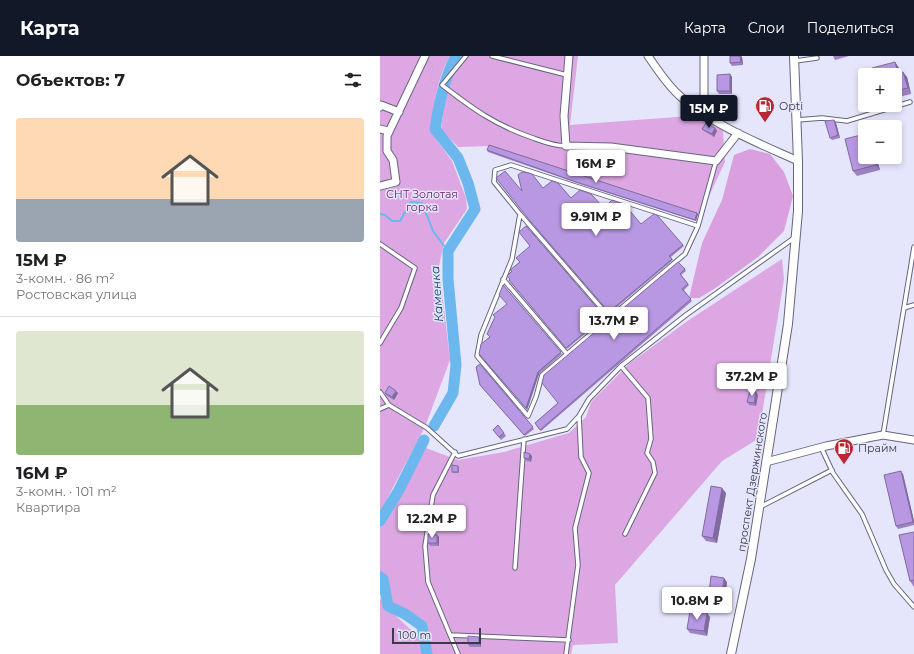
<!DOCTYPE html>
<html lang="ru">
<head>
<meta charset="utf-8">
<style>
	:root { --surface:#fff; --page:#f6f6f6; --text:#202124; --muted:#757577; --line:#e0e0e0; --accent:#111827 }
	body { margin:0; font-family:Montserrat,sans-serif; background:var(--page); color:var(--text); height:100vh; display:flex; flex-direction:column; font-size:15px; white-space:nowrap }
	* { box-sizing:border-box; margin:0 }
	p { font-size:13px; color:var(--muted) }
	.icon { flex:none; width:22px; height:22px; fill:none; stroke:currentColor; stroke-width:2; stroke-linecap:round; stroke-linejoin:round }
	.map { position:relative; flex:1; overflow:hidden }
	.panel { display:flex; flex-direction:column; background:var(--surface); width:380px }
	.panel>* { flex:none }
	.buttons { position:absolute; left:478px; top:12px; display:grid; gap:8px }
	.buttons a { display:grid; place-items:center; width:44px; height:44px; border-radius:4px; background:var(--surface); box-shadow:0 2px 6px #0003; font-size:20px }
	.scale { position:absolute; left:12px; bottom:10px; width:89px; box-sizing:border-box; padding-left:4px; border:2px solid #3a3b45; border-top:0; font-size:11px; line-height:14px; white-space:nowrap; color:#3a3b45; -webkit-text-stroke:3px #e5e6fb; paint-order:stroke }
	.price { position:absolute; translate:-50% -34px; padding:0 9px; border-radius:4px; background:#fff; color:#222; font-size:13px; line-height:26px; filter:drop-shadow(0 1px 2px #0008) }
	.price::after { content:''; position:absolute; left:50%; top:24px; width:12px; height:9px; margin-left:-6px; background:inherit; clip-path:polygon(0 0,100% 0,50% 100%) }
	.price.current { background:var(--accent); color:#fff }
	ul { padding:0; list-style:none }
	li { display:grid; align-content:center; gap:8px; height:212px; padding:0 16px }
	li+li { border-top:1px solid var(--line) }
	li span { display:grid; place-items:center; height:124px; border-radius:4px; color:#555 }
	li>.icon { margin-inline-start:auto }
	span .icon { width:72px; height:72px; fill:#fffc; stroke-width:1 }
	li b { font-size:17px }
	h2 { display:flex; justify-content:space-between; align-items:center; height:48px; padding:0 16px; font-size:17px }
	header { display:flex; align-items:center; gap:24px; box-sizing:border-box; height:56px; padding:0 20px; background:var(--accent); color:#fff }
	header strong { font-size:19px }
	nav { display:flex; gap:22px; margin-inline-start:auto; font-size:14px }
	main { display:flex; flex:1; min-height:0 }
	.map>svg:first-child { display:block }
</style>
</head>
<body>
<header>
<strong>Карта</strong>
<nav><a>Карта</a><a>Слои</a><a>Поделиться</a></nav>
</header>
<main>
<section class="panel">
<h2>Объектов: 7<svg class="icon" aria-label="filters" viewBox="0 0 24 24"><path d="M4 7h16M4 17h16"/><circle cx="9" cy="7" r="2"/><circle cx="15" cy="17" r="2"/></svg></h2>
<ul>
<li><span style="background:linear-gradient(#ffd9b3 65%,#9aa5b1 0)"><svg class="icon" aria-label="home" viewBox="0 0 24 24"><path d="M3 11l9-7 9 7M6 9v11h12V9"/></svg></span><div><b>15M ₽</b><p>3-комн. · 86 m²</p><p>Ростовская улица</p></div></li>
<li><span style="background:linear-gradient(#dfe7d0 60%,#8fb573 0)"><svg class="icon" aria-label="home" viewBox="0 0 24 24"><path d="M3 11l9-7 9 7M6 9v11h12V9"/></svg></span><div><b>16M ₽</b><p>3-комн. · 101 m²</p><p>Квартира</p></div></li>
</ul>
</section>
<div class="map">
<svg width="534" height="598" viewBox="0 0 534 598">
	<rect width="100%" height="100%" fill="#e5e6fb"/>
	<path fill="#dca7e2" d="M0,0H70C57,22 53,51 51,76L72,105L86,142L87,153L64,187L59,210L70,304L45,371L0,456Z
		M81,0H198L190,69L323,59L343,75L345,106L320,159L110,90L78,91L61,73C65,47 67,22 81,0Z
		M402,203L404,223L378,383L342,405L235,529L238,587L193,589L191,598H50L44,570L26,554L10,548L4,520L0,517V471L46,392L78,404L124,396L189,377L206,361L211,346L250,307L309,264Z
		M0,542L5,550L38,580L42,598H0Z"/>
	<path fill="#d99fdf" d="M370,93L390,98L404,116L413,140L404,175L378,201L334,233L319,242H309L322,187L342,144L354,99Z"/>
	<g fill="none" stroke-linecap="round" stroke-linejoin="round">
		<path stroke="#6db7ef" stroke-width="2" d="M0,158L5,159L12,165H20L31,146L42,147L53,175L68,195"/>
		<path stroke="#6db7ef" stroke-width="11" d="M54,370L73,337L76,309L68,223V195L95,153L88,127L78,102L55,73C59,48 64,23 76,0
			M0,465L19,434L44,384
			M0,521L3,523L8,550L25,558L42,570L47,598"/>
		<g stroke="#65667c" stroke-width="5.5">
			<path id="service" d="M86,0L62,29C93,53 115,69 153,82C164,86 174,90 186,90
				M112,0L187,19
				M415,5L437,2
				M417,64L442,62L467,65L530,46
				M131,109L318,170L305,198L162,319L156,341L148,360L97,300L101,279L132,203L140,158L114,126L115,114Z
				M140,158L230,262
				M318,170L336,105
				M0,188L35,212L21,252L0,287
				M123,223L187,298
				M524,252L534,249
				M241,310L268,342L271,383L267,397L273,406L275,417L245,478
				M0,336L9,349L47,372L78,400L187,373L199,360L209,343L241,310L306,259L414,182
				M0,353L9,349
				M503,379L534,191
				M441,391L453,417L482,458L506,514L514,528L534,551
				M75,396L53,439L45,490L48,526L78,598
				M380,451L452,414
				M135,512L144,383
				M70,579L189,584
				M186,598L198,509L195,472L209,417L201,401L199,360"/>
		</g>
		<g stroke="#65667c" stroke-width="9">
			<path id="minor" d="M189,0L184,60L186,90L231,91L336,105L358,77
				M268,0C278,14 287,29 301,41C335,70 378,87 418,105
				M324,0V58
				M0,51L1,49L19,56
				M0,73L8,75
				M0,130L16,126L13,104L7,95V80L45,0
				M386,406L446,390L503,379L534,384"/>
		</g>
		<g stroke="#65667c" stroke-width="10">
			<path id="tertiary" d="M351,598L371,503L408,268L418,155V105L414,0"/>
		</g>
		<path stroke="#afb0c1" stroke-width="1" stroke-dasharray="1 3" stroke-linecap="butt" d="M49,6L53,9L51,26L58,28"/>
		<use href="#service" stroke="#fff" stroke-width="3.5"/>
		<use href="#minor" stroke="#fff" stroke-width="7"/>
		<use href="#tertiary" stroke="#fff" stroke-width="8"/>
	</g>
	<path fill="#9e83c3" d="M350,0H361L362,1L363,9L352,10L350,7Z
		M453,0H469L455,4Z
		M515,6L519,12L520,17L527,21L531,38L515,42Z
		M350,18L352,21V38H339L337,35Z
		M454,64L456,67L460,82L452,84L450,82Z
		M335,72L337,75L334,81L324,75L322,73Z
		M107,94L317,157L318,158L316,165L197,127L108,96Z
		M485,101H496L500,114L477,120L473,115Z
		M163,132L224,152L261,168L303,189L304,190L291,201L293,204L230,257L152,167L142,135Z
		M146,170L225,261L187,293L129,224L130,223L132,216L139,206L150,190Z
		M305,213L306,215L301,219L309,229L304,234L312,245L161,375L155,367L178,347L164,319Z
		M123,229L182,298L159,318L147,354L99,298L109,281L127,248Z
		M100,308L154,373L145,380L100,329Z
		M5,337H18L14,344L7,340Z
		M378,339L376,350L369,349L367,346Z
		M113,374L124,377L126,380L121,384Z
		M152,400L151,406L146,405L144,402Z
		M78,410L79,411V417H73L72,416Z
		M523,418L534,465V469L518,473L516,470Z
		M346,437L337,487L326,485L322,480Z
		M534,476V531L530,525Z
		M57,479L59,481V490H50L48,487Z
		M347,526L345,543L332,542L329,537Z
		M330,561L327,580L310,577L307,573Z
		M99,581L101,584V591H90L88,588Z"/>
	<path fill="#816a9f" d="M360,0H361L362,1L363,9L361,6Z
		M515,6L519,12L522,23L518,17Z
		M523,16L527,21L531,38L528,32Z
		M350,18L352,21V38L350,35Z
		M454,64L456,67L460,82L458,79Z
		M335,72L337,75L334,81L332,78Z
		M494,101H496L500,114L496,109Z
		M317,157L318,158L316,165L315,164Z
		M158,316L159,318L147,354L146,352Z
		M16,335L18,337L14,344L12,341Z
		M376,336L378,339L376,350L374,347Z
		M150,398L152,400L151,406L149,403Z
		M521,415L523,418L534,465V468L533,466Z
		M342,432L346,437L337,487L333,482Z
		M57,479L59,481V490L57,487Z
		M344,522L347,526L345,543L342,539Z
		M327,557L330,561L327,580L324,575Z
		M99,581L101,584V591L99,588Z"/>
	<path fill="#b898e3" stroke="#816a9f" d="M350,0H360L361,6L350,7Z
		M515,6L518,17L523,16L528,32L515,35V19H494L492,12Z
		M350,18V35H337V19Z
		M454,64L458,79L450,82L445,65Z
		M326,67L335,72L332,78L322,73Z
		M485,78V101H494L496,109L473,115L465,83Z
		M109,89L317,157L315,164L196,126L107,94Z
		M125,115L142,135L138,119L142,116L149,117L152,118L163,132L172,125L178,127L191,142L200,134L211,138L224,152L232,144L244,148L261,168L274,158L277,159L303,189L289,200L292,203L229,256L151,166L116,122Z
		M146,170L224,260L186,292L129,224L130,223L127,220L132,215L130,214L140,206L136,202L150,190L139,176Z
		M298,206L305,213L300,218L308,228L302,233L311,243L160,374L155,367L178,347L162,327L164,319Z
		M123,229L181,296L158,316L146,352L99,298L101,288L110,281L107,278L115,261L113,259L127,248L119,239Z
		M100,308L153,371L144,379L100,329L96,311Z
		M9,330L16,335L12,341L5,337Z
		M370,335L376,336L374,347L367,346Z
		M118,369L124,377L119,381L113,374Z
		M144,396L150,398L149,403L144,402Z
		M72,409L78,410V416H72Z
		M521,415L533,466L516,470L504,419Z
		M331,430L342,432L333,482L322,480Z
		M534,476V524L530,525L519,479Z
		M48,478L57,479V487H48Z
		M331,520L344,522L342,539L329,537Z
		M310,555L327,557L324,575L307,573Z
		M88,580L99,581V588H88Z"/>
	<defs>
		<g id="fuel-pin" transform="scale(1)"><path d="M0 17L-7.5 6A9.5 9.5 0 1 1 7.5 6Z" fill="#b92831" stroke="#e5e6fb"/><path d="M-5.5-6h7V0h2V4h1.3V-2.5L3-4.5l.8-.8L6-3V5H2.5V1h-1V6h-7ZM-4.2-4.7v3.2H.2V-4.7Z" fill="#fff"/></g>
	</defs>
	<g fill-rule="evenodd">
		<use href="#fuel-pin" x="385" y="50"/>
		<use href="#fuel-pin" x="464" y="392"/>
	</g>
	<g text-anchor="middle" stroke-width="3" stroke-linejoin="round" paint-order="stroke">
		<g font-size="11" fill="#3a3b45" stroke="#e5e6fb" text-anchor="start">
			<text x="399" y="54">Opti</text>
			<text x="478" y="396">Прайм</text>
		</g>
		<g font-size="11" fill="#631e6c" stroke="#e5e6fb">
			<text x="42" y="142">СНТ Золотая<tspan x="42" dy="13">горка</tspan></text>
		</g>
		<g font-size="11" fill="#3a3b45" stroke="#e5e6fb">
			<text transform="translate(372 426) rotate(-81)" y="4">проспект Дзержинского</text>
		</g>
		<g font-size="12" font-style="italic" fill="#0b456a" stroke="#e5e6fb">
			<text transform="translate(57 238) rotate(-94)" y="4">Каменка</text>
		</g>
	</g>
</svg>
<div class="buttons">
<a>+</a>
<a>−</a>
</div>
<div class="scale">100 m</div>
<b class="price current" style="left:329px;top:73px">15M ₽</b>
<b class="price" style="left:216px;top:128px">16M ₽</b>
<b class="price" style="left:216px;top:181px">9.91M ₽</b>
<b class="price" style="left:234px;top:285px">13.7M ₽</b>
<b class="price" style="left:372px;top:341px">37.2M ₽</b>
<b class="price" style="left:52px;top:483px">12.2M ₽</b>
<b class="price" style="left:317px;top:565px">10.8M ₽</b>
</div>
</main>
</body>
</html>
